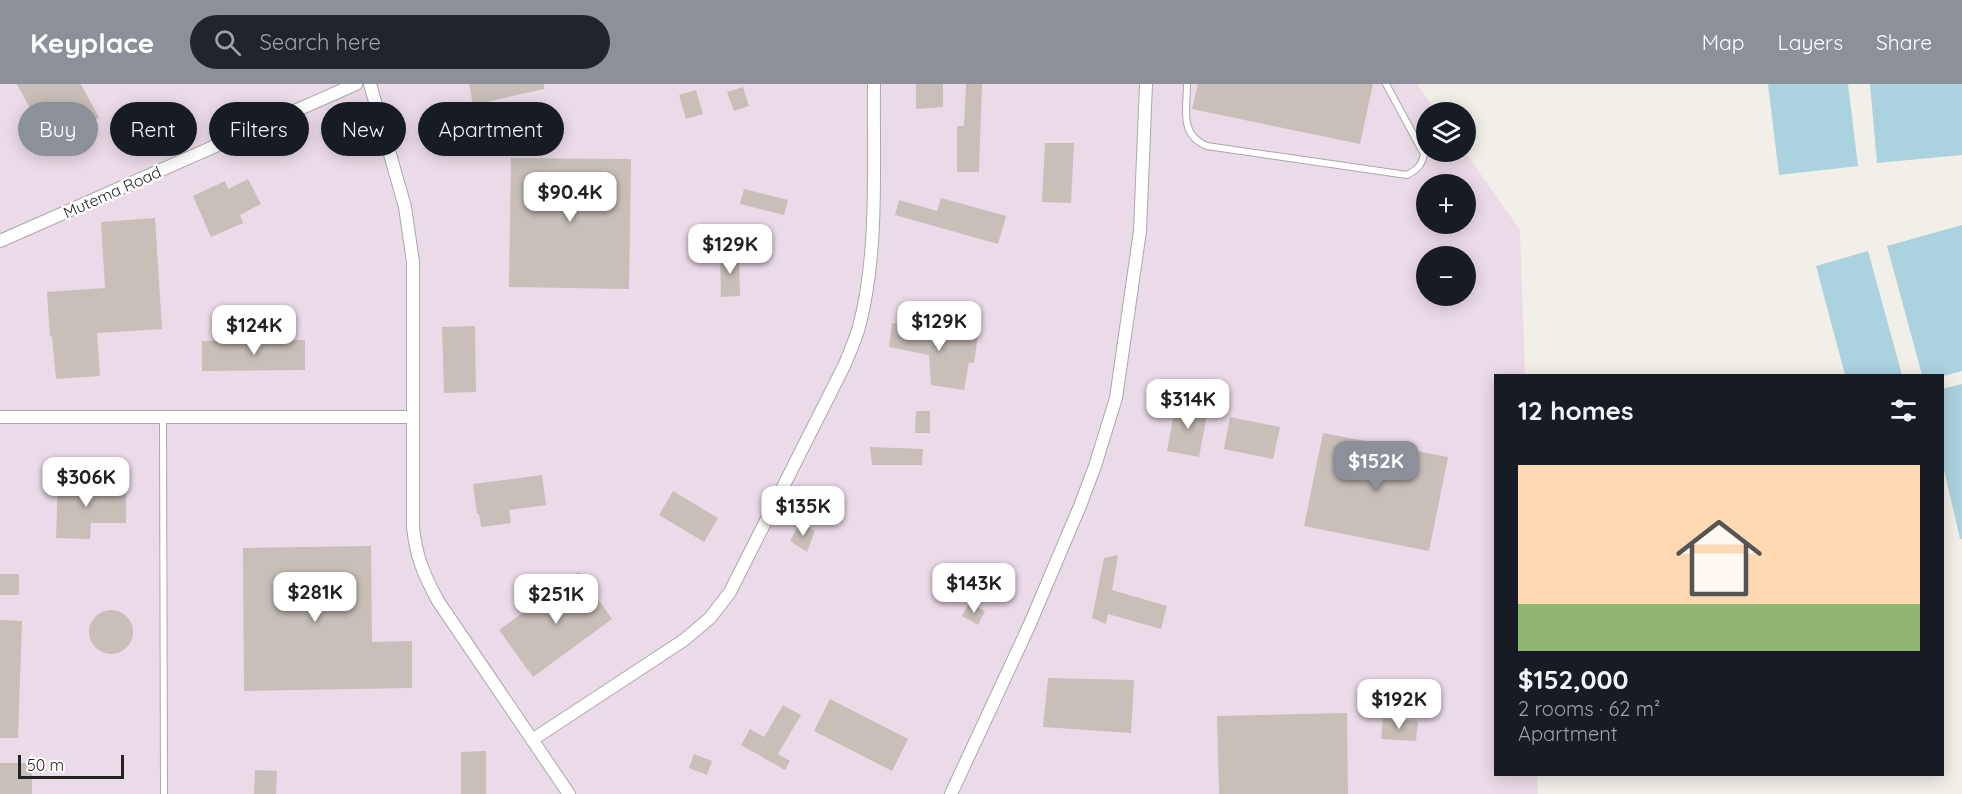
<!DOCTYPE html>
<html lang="en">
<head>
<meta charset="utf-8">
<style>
	:root { --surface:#171b24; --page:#20242c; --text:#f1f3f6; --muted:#9ea1a6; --line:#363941; --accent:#8c9099 }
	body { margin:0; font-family:Quicksand,sans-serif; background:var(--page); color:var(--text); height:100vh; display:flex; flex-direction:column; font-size:22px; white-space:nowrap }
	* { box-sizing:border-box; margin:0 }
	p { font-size:20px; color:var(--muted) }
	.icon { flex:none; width:33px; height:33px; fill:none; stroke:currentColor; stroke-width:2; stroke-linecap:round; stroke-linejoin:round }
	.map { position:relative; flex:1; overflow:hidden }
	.panel { position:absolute; left:1494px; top:290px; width:450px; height:402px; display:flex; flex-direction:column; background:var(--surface); border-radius:0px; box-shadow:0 3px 15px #0003 }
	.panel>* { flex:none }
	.hud { position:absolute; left:18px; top:18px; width:570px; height:54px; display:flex; gap:12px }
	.fabs { position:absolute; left:1416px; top:18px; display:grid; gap:12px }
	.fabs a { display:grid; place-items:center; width:60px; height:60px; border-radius:50%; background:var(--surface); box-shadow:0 3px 15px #0003; font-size:30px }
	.scale { position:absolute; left:18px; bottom:15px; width:106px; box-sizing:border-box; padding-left:6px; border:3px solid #222; border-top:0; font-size:16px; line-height:21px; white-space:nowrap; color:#222; -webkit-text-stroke:4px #fff; paint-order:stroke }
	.price { position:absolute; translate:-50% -51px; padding:0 14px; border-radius:12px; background:#fff; color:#222; font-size:20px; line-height:39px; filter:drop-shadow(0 2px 3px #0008) }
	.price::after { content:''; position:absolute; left:50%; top:36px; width:18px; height:14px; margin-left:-9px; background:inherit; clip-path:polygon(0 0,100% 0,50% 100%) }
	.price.on { background:var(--accent); color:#fff }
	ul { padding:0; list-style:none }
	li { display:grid; align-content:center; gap:12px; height:318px; padding:0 24px }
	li+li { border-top:2px solid var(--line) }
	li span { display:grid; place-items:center; height:186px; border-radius:0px; color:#555 }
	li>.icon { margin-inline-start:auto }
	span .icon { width:108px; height:108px; fill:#fffc; stroke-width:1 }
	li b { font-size:26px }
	h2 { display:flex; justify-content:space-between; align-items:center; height:72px; padding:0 24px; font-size:26px }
	.pill { padding:0 21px; border-radius:27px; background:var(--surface); box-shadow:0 3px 15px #0003; font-size:21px; line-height:54px }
	.pill.on { background:var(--accent); color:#fff }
	header { display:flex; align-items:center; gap:36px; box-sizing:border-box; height:84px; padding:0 30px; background:var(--accent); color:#fff }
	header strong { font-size:28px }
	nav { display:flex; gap:33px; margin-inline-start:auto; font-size:21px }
	.search { width:420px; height:54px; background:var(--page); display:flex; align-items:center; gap:15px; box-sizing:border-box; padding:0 21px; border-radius:33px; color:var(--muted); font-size:22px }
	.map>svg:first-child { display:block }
</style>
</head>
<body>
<header>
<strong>Keyplace</strong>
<div class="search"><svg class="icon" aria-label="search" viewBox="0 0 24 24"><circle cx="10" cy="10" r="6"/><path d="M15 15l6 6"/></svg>Search here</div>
<nav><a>Map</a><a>Layers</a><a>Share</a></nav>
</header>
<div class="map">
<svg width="1962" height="710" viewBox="0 0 1962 710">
	<rect width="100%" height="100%" fill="#f2efe9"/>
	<path fill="#ebdbe8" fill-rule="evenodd" d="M0,0H1417L1437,28H1426V68H1465L1520,146L1525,291H1496V690H1537L1538,710H0ZM1426,100H1466V140H1426ZM1426,172H1466V212H1426Z"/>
	<path fill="#aad3df" d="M1768,0H1848L1858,82L1779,91Z
		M1870,0H1962V71L1877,79Z
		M1962,141V287L1943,292L1922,291L1887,162Z
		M1868,167L1902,291H1845L1816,182Z
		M1962,300V455H1960L1943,381L1942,305Z"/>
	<path fill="#c7bfb8" d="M17,0H81L99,34L49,60Z
		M469,0H544V5L473,21Z
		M916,0H943V23L916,25Z
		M966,0H982L979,88H957V42H964Z
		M1198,0H1373L1360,60L1192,25Z
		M743,3L749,22L734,27L727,8Z
		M696,6L703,30L686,35L679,11Z
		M1045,59H1074L1071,119L1042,118Z
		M511,74L631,75L629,205L509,203Z
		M248,95L261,120L240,131L243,139L211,153L193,112L225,97L228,105Z
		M744,105L788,116L784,131L740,120Z
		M941,114L1006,132L998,160L895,131L899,116L937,127Z
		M155,134L162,245L97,249L100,292L56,295L52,252H50L47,208L105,204L101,138Z
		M720,169H739L740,212L721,213Z
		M892,239L978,251L974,279L969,278L964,306L931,301L929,271L889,263Z
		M475,242L476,308L444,309L442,243Z
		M305,256V286L202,287V257Z
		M1176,319L1208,325L1199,373L1167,367Z
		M916,327H930V349H915Z
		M1230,333L1280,343L1273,375L1224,365Z
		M1323,349L1448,373L1429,467L1304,442Z
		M870,363L923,365L922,381H872Z
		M542,391L546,421L509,426L511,439L481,443L479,430H477L473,400Z
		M58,394H92V407H126V439H91L90,455L56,454Z
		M673,407L718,434L704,458L659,431Z
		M800,439L815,447L807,468L790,457Z
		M371,462L372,558L412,557V604L244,607L243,464Z
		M1118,471L1112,506L1167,522L1161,545L1108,530L1106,540L1092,534L1104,474Z
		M579,488L612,535L533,593L499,546Z
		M0,490H19V511H0Z
		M969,519L985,527L978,541L962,532Z
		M89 548a22 22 0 1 1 44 0a22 22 0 1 1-44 0Z
		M0,536L22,537L18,654H0Z
		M1048,594L1134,596L1131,649L1043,643Z
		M830,615L908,655L892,687L814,647Z
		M783,621L801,631L778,670L790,677L785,686L741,661L750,645L764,653Z
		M1347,629L1348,710H1219L1217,632Z
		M1383,634L1418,637L1416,657L1381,655Z
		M486,667V710H461V668Z
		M694,670L712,677L707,691L689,684Z
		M0,679H32V710H0Z
		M255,686L277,687L276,710H254Z"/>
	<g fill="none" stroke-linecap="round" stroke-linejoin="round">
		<g stroke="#a9a9a9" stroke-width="8">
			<path id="lane" d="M1187,0C1187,25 1179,51 1207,62L1407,91C1417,86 1422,81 1424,70L1386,0
				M163,333L164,710"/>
		</g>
		<g stroke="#a9a9a9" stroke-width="14">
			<path id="street" d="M370,0L405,123L413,178V443C416,473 424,491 438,517L569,710
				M0,157L356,0
				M0,333H413
				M532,656L684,556L710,534L730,508L844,282C849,270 855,257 859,243C879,168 873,78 874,0
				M951,710L1029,542L1080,422L1095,382L1116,314L1140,147L1146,0"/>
		</g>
		<use href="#lane" stroke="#fff" stroke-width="6"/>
		<use href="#street" stroke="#fff" stroke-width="12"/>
	</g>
	<g text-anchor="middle" stroke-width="5" stroke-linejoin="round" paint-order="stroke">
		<g font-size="16" fill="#222" stroke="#fff">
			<text transform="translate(112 108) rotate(-24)" y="6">Mutema Road</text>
		</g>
	</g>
</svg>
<div class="fabs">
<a><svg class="icon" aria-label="layers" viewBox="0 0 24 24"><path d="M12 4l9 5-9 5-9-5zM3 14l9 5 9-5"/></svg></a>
<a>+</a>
<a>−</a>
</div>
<div class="scale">50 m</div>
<b class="price" style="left:570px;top:139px">$90.4K</b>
<b class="price" style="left:730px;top:191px">$129K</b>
<b class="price" style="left:939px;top:268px">$129K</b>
<b class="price" style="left:254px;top:272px">$124K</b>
<b class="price" style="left:1188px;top:346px">$314K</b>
<b class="price on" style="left:1376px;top:408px">$152K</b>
<b class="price" style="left:86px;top:424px">$306K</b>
<b class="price" style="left:803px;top:453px">$135K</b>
<b class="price" style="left:974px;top:530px">$143K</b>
<b class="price" style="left:315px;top:539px">$281K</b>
<b class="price" style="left:556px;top:541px">$251K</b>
<b class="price" style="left:1399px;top:646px">$192K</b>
<div class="hud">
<a class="pill on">Buy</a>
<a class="pill">Rent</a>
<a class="pill">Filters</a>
<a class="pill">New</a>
<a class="pill">Apartment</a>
</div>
<section class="panel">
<h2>12 homes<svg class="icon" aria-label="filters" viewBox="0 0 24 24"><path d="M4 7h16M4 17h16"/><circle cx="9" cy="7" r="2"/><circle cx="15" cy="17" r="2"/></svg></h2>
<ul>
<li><span style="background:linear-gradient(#ffd9b3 75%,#8fb573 0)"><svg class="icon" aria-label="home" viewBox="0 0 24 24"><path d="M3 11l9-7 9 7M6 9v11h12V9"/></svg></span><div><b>$152,000</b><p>2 rooms · 62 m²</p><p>Apartment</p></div></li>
</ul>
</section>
</div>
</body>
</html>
